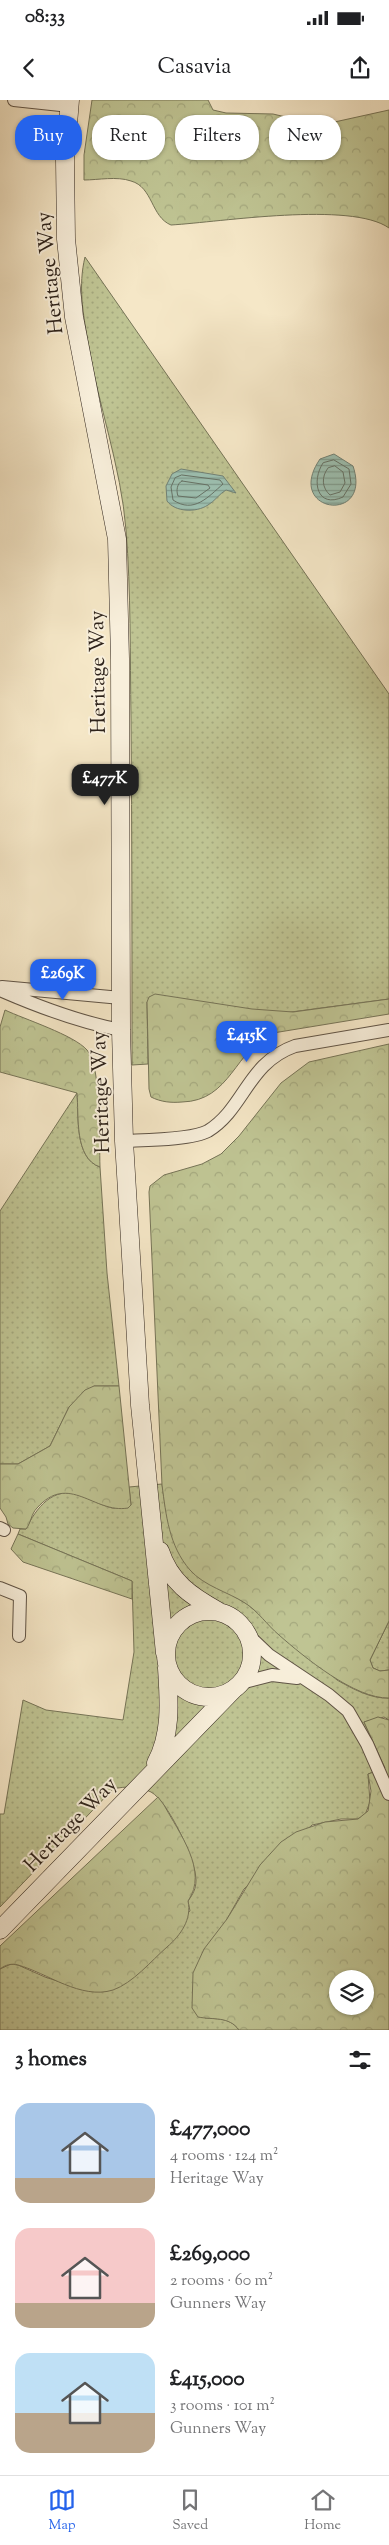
<!DOCTYPE html>
<html lang="en">
<head>
<meta charset="utf-8">
<style>
	:root { --surface:#fff; --page:#f6f6f6; --text:#202124; --muted:#757577; --line:#e0e0e0; --accent:#2563eb }
	body { margin:0; font-family:"Sorts Mill Goudy",serif; background:var(--page); color:var(--text); height:100vh; display:flex; flex-direction:column; font-size:19px; white-space:nowrap }
	* { box-sizing:border-box; margin:0 }
	p { font-size:16px; color:var(--muted) }
	.icon { flex:none; width:28px; height:28px; fill:none; stroke:currentColor; stroke-width:2; stroke-linecap:round; stroke-linejoin:round }
	.map { position:relative; height:1930px; overflow:hidden }
	.drawer { display:flex; flex-direction:column; background:var(--surface); flex:1 }
	.drawer>* { flex:none }
	.top-card { position:absolute; left:15px; top:15px; width:360px; height:45px; display:flex; gap:10px }
	.controls { position:absolute; left:329px; top:1870px; display:grid; gap:10px }
	.controls a { display:grid; place-items:center; width:45px; height:45px; border-radius:50%; background:var(--surface); box-shadow:0 1px 4px #0004; font-size:25px }
	.price { position:absolute; translate:-50% -42px; padding:0 11px; border-radius:10px; background:var(--accent); color:#fff; font-size:16px; line-height:32px; filter:drop-shadow(0 1px 2px #0008) }
	.price::after { content:''; position:absolute; left:50%; top:30px; width:15px; height:11px; margin-left:-8px; background:inherit; clip-path:polygon(0 0,100% 0,50% 100%) }
	.price.on { background:#222; color:#fff }
	ul { padding:0; list-style:none }
	li { display:flex; align-items:center; gap:15px; height:125px; padding:0 15px }
	li span { display:grid; place-items:center; flex:none; width:140px; height:100px; border-radius:15px; color:#555 }
	li>.icon { margin-inline-start:auto }
	span .icon { width:60px; height:60px; fill:#fffc; stroke-width:1 }
	li b { font-size:21px }
	h2 { display:flex; justify-content:space-between; align-items:center; height:60px; padding:0 15px; font-size:21px }
	.chip { padding:0 18px; border-radius:20px; background:var(--surface); box-shadow:0 1px 4px #0004; font-size:18px; line-height:45px }
	.chip.on { background:var(--accent); color:#fff }
	.status { display:flex; justify-content:space-between; align-items:center; height:35px; padding:0 25px; background:var(--surface); direction:ltr }
	.status svg { height:14px; fill:currentColor }
	header { display:flex; justify-content:space-between; align-items:center; height:65px; padding:0 15px; background:var(--surface); font-size:22px; font-weight:600 }
	.menu { display:flex; justify-content:space-around; align-items:center; height:70px; border-top:1px solid var(--line); background:var(--surface); font-size:14px; color:var(--muted) }
	.menu a { display:grid; justify-items:center; gap:2px }
	.menu .on { color:var(--accent) }
	.map>svg:first-child { display:block }
</style>
</head>
<body>
<div class="status"><b>08:33</b><svg viewBox="0 0 49 12"><path d="M0 12V9h3v3zM5 12V6h3v6zM10 12V3h3v9zM15 12V0h3v12zM26 1h20v11H26zM47 4h2v5h-2z"/></svg></div>
<header><svg class="icon" aria-label="back" viewBox="0 0 24 24"><path d="M15 5l-7 7 7 7"/></svg>Casavia<svg class="icon" aria-label="share" viewBox="0 0 24 24"><path d="M12 15V3M7 8l5-5 5 5M5 13v7h14v-7"/></svg></header>
<div class="map">
<svg width="389" height="1930" viewBox="0 0 389 1930">
	<defs>
		<pattern id="grass-dots" width="8" height="8" patternUnits="userSpaceOnUse" patternTransform="scale(1.25)"><rect width="8" height="8" fill="#bfc493"/><path d="M2 2h.1M6 6h.1" fill="none" stroke="#a4a87e" stroke-width="1.8" stroke-linecap="round"/></pattern>
		<pattern id="forest-crowns" width="20" height="18" patternUnits="userSpaceOnUse" patternTransform="scale(1.25)"><rect width="20" height="18" fill="#bfc493"/><path d="M2 6a3 3 0 1 1 6 0M12 15a3 3 0 1 1 6 0" fill="none" stroke="#a4a87e"/></pattern>
		<pattern id="water-rules" width="6" height="5" patternUnits="userSpaceOnUse" patternTransform="scale(1.25)"><rect width="6" height="5" fill="#9dc0b1"/><path d="M0 2.5h6" fill="none" stroke="#809c8f"/></pattern>
	</defs>
	<rect width="100%" height="100%" fill="#f5e7c7"/>
	<filter id="stains"><feTurbulence type="fractalNoise" baseFrequency=".004" numOctaves="4"/><feColorMatrix values="0 0 0 0 .2 0 0 0 0 .09 0 0 0 0 .02 0 0 0 .5 -.17"/></filter>
	<radialGradient id="worn" r=".72"><stop offset=".6" stop-color="#630" stop-opacity="0"/><stop offset="1" stop-color="#630" stop-opacity=".3"/></radialGradient>
	<path fill="url(#grass-dots)" stroke="#767457" d="M85,157L389,594V899L276,914L147,902L148,964L132,965C132,849 132,733 131,618C130,555 131,492 126,430C121,366 98,305 88,242C83,213 78,186 85,157Z
		M77,993C79,1016 74,1058 100,1067L107,1173L119,1286H94L69,1307L50,1346L18,1364H0V1111Z
		M162,1384L166,1411L230,1494L247,1504L337,1580C353,1589 371,1599 389,1598V1620L384,1617L364,1622L385,1668L368,1674L370,1702L365,1715L358,1719H341L312,1725L244,1789L227,1819L205,1918C219,1919 231,1918 239,1930H0V1869L11,1864L18,1865L45,1877L82,1889L190,1811L188,1801C193,1794 196,1789 196,1780C196,1761 168,1701 151,1692C139,1686 126,1686 113,1689L0,1807V1714H4L23,1600L46,1610L123,1620L134,1552L132,1481L18,1434L20,1429H26C36,1408 53,1386 79,1395C90,1399 101,1405 112,1408C117,1409 125,1406 131,1405L129,1387Z
		M389,1521V1570L380,1571L373,1568L370,1560Z"/>
	<path fill="url(#forest-crowns)" stroke="#767457" fill-rule="evenodd" d="M92,0H208L213,10L226,13L273,14L311,23H330L389,10V128C351,101 221,122 171,125C151,117 153,87 131,81C117,76 98,80 84,80V55Z
		M155,894L252,909L293,912L389,899V914L273,933C235,949 231,1001 182,1002C171,1003 161,1002 151,997L149,989L147,902L149,897Z
		M5,910C24,919 74,935 87,950C102,967 99,1042 100,1067C74,1058 79,1016 77,993L0,972V927Z
		M389,944V1521L370,1560L373,1568L380,1571L389,1570V1598C355,1599 304,1557 279,1535C267,1525 258,1511 245,1503C228,1492 204,1486 190,1470C169,1446 166,1415 162,1385L149,1092L150,1086L164,1075L202,1064L221,1054L239,1036L281,983L309,962Z
		M94,1286H119L131,1405L128,1408C94,1414 69,1372 37,1408C31,1414 31,1423 26,1429L13,1428L8,1424L6,1417L0,1408V1364H18L50,1346L69,1307L85,1290Z
		M18,1434L132,1481V1499L23,1462L11,1449Z
		M378,1617L389,1620V1930H239C229,1916 213,1920 198,1917L192,1908L193,1873L204,1849L227,1819L260,1765L281,1742L296,1732L325,1722L358,1719L368,1711L371,1691L368,1674L385,1668L364,1622ZM338,1879H365V1906H338Z
		M158,1697L164,1705C179,1733 209,1771 188,1801C192,1819 181,1835 167,1847C151,1861 133,1883 113,1890C81,1900 47,1873 18,1865C12,1863 5,1865 0,1869V1846Z"/>
	<path fill="url(#water-rules)" stroke="#718175" d="M334,354L353,366C373,425 283,413 320,359Z
		M181,369L223,376L236,393L226,390C219,394 215,401 208,405C196,413 175,412 167,401L166,386L172,374Z"/>
	<g fill="none" stroke-linecap="round" stroke-linejoin="round">
		<path stroke="#667266" stroke-width="1" d="M334,360L349,369L351,384L343,397C317,409 311,381 323,363Z
			M335,366L343,372L345,383L340,392L330,395C322,388 321,377 328,368Z
			M182,375L220,380L223,384C208,397 194,414 173,400L171,387L175,378Z
			M182,381L208,385L210,388L196,398L178,396C176,391 177,383 182,381Z"/>
		<g stroke="#605446" stroke-width="14">
			<path id="street" d="M14,0L70,6
				M2,887L121,898
				M0,890C39,907 78,922 121,930
				M124,1041C143,1040 192,1040 208,1031C245,1008 247,963 295,946L389,930
				M0,1428L4,1430
				M0,1488L20,1496L19,1536
				M247,1534L269,1555L329,1595L348,1611L367,1644L389,1694
				M241,1583L272,1575L297,1578"/>
		</g>
		<g stroke="#2e231b" stroke-width="19">
			<path id="secondary" d="M70,0L65,60L66,139L74,217L117,439L120,559L121,930L124,1041L140,1305L165,1553
				M160,1451C170,1482 191,1496 218,1511
				M166 1554a43 43 0 1 1 86 0a43 43 0 1 1-86 0Z
				M156,1663C172,1634 169,1600 167,1568
				M0,1830L235,1588"/>
		</g>
		<use href="#street" stroke="#f8efdb" stroke-width="12"/>
		<use href="#secondary" stroke="#f8efdb" stroke-width="18"/>
	</g>
	<g text-anchor="middle" stroke-width="4" stroke-linejoin="round" paint-order="stroke">
		<g font-size="21" fill="#2e231b" stroke="#f8efdb">
			<text transform="translate(49 173) rotate(-96)" y="7">Heritage Way</text>
			<text transform="translate(97 572) rotate(-91)" y="7">Heritage Way</text>
			<text transform="translate(100 992) rotate(-92)" y="7">Heritage Way</text>
			<text transform="translate(70 1724) rotate(-46)" y="7">Heritage Way</text>
		</g>
	</g>
	<rect width="100%" height="100%" filter="url(#stains)"/>
	<rect width="100%" height="100%" fill="url(#worn)"/>
</svg>
<div class="controls">
<a><svg class="icon" aria-label="layers" viewBox="0 0 24 24"><path d="M12 4l9 5-9 5-9-5zM3 14l9 5 9-5"/></svg></a>
</div>
<b class="price on" style="left:105px;top:706px">£477K</b>
<b class="price" style="left:63px;top:901px">£269K</b>
<b class="price" style="left:247px;top:963px">£415K</b>
<div class="top-card">
<a class="chip on">Buy</a>
<a class="chip">Rent</a>
<a class="chip">Filters</a>
<a class="chip">New</a>
</div>
</div>
<section class="drawer">
<h2>3 homes<svg class="icon" aria-label="filters" viewBox="0 0 24 24"><path d="M4 7h16M4 17h16"/><circle cx="9" cy="7" r="2"/><circle cx="15" cy="17" r="2"/></svg></h2>
<ul>
<li><span style="background:linear-gradient(#a9c7e8 75%,#b9a48a 0)"><svg class="icon" aria-label="home" viewBox="0 0 24 24"><path d="M3 11l9-7 9 7M6 9v11h12V9"/></svg></span><div><b>£477,000</b><p>4 rooms · 124 m²</p><p>Heritage Way</p></div></li>
<li><span style="background:linear-gradient(#f6c9c9 75%,#b9a48a 0)"><svg class="icon" aria-label="home" viewBox="0 0 24 24"><path d="M3 11l9-7 9 7M6 9v11h12V9"/></svg></span><div><b>£269,000</b><p>2 rooms · 60 m²</p><p>Gunners Way</p></div></li>
<li><span style="background:linear-gradient(#bfe0f5 60%,#b9a48a 0)"><svg class="icon" aria-label="home" viewBox="0 0 24 24"><path d="M3 11l9-7 9 7M6 9v11h12V9"/></svg></span><div><b>£415,000</b><p>3 rooms · 101 m²</p><p>Gunners Way</p></div></li>
</ul>
</section>
<nav class="menu">
<a class="on"><svg class="icon" aria-label="map" viewBox="0 0 24 24"><path d="M3 6l6-2 6 2 6-2v14l-6 2-6-2-6 2zM9 4v14M15 6v14"/></svg>Map</a>
<a><svg class="icon" aria-label="saved" viewBox="0 0 24 24"><path d="M7 4h10v16l-5-4-5 4z"/></svg>Saved</a>
<a><svg class="icon" aria-label="home" viewBox="0 0 24 24"><path d="M3 11l9-7 9 7M6 9v11h12V9"/></svg>Home</a>
</nav>
</body>
</html>
